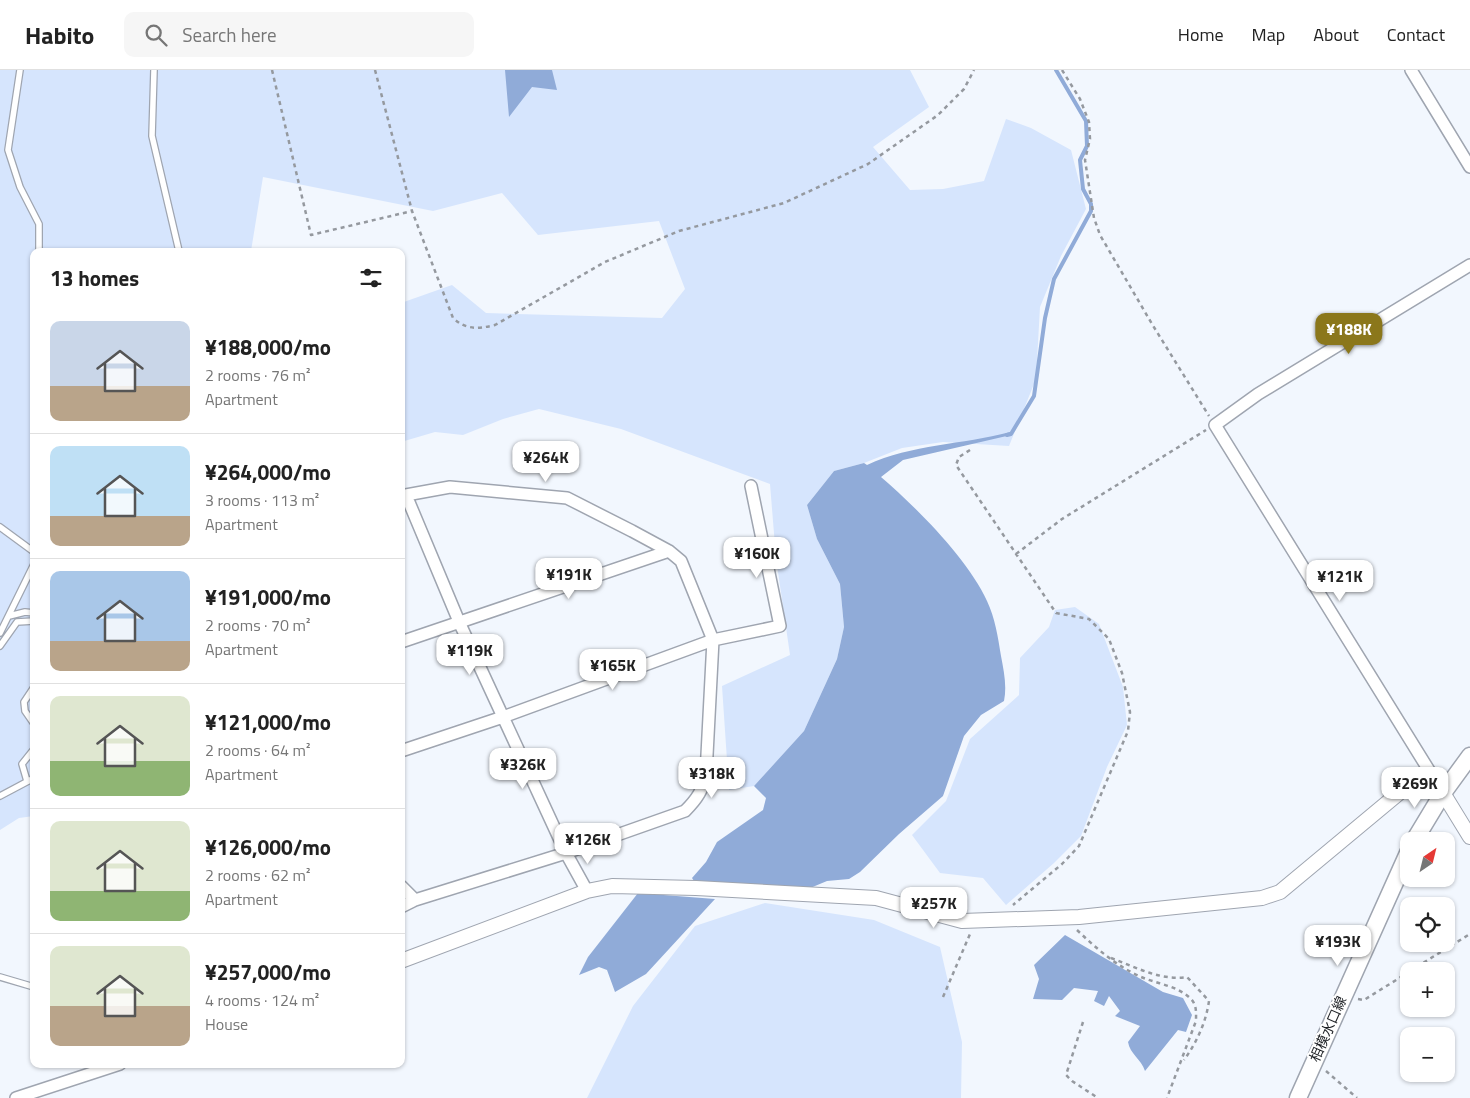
<!DOCTYPE html>
<html lang="en">
<head>
<meta charset="utf-8">
<style>
	:root { --surface:#fff; --page:#f6f6f6; --text:#222; --muted:#767676; --line:#e0e0e0; --accent:#8b771b }
	body { margin:0; font-family:"Titillium Web","Noto Sans JP",sans-serif; background:var(--page); color:var(--text); height:100vh; display:flex; flex-direction:column; font-size:19px; white-space:nowrap }
	* { box-sizing:border-box; margin:0 }
	p { font-size:16px; color:var(--muted) }
	.icon { flex:none; width:28px; height:28px; fill:none; stroke:currentColor; stroke-width:2; stroke-linecap:round; stroke-linejoin:round }
	.map { position:relative; flex:1; overflow:hidden }
	.panel { position:absolute; left:30px; top:178px; width:375px; height:820px; display:flex; flex-direction:column; background:var(--surface); border-radius:10px; box-shadow:0 1px 4px #0004 }
	.panel>* { flex:none }
	.needle { width:32px; rotate:35deg }
	.controls { position:absolute; left:1400px; top:762px; display:grid; gap:10px }
	.controls a { display:grid; place-items:center; width:55px; height:55px; border-radius:10px; background:var(--surface); box-shadow:0 1px 4px #0004; font-size:25px }
	.price { position:absolute; translate:-50% -42px; padding:0 11px; border-radius:10px; background:#fff; color:#222; font-size:16px; line-height:32px; filter:drop-shadow(0 1px 2px #0008) }
	.price::after { content:''; position:absolute; left:50%; top:30px; width:15px; height:11px; margin-left:-8px; background:inherit; clip-path:polygon(0 0,100% 0,50% 100%) }
	.price.on { background:var(--accent); color:#fff }
	ul { padding:0; list-style:none }
	li { display:flex; align-items:center; gap:15px; height:125px; padding:0 20px }
	li+li { border-top:1px solid var(--line) }
	li span { display:grid; place-items:center; flex:none; width:140px; height:100px; border-radius:10px; color:#555 }
	li>.icon { margin-inline-start:auto }
	span .icon { width:60px; height:60px; fill:#fffc; stroke-width:1 }
	li b { font-size:21px }
	h2 { display:flex; justify-content:space-between; align-items:center; height:60px; padding:0 20px; font-size:21px }
	header { display:flex; align-items:center; gap:30px; box-sizing:border-box; height:70px; padding:0 25px; background:var(--surface); border-bottom:1px solid var(--line) }
	header strong { font-size:24px }
	nav { display:flex; gap:28px; margin-inline-start:auto; font-size:18px }
	.search { width:350px; height:45px; background:var(--page); display:flex; align-items:center; gap:12px; box-sizing:border-box; padding:0 18px; border-radius:10px; color:var(--muted); font-size:19px }
	.map>svg:first-child { display:block }
</style>
</head>
<body>
<header>
<strong>Habito</strong>
<div class="search"><svg class="icon" aria-label="search" viewBox="0 0 24 24"><circle cx="10" cy="10" r="6"/><path d="M15 15l6 6"/></svg>Search here</div>
<nav><a>Home</a><a>Map</a><a>About</a><a>Contact</a></nav>
</header>
<div class="map">
<svg width="1470" height="1028" viewBox="0 0 1470 1028">
	<rect width="100%" height="100%" fill="#f2f7fe"/>
	<path fill="#d6e5fd" d="M0,0H910L929,37L873,77L910,120L943,119L984,111L1006,49L1031,58L1071,80L1086,139L1061,186L1040,237L1036,309L1009,376L943,372L902,378L864,393L834,401L807,435L817,469L840,514L844,557L837,589L804,661L754,716L729,720L722,616L790,585L776,488L770,414L621,359L539,339L503,349L463,365L435,362L401,372V233L452,215L486,243L662,248L685,219L659,151L538,165L502,123L433,141L263,107L251,181H34V746L19,748L0,760Z
		M1075,537L1099,554L1123,617L1127,655L1107,697L1081,766L1054,793L1006,835L983,808L940,803L912,765L946,731L970,669L1019,625L1020,588L1049,557L1055,540Z
		M765,833L874,850L940,877L962,972L961,1028H587L633,936L695,856Z"/>
	<path fill="#90abd8" d="M505,0H552L557,20L532,17L509,47Z
		M1010,362L1011,365L903,390L881,407C916,437 968,489 987,531C995,548 998,567 1001,586C1004,602 1007,616 1004,631L981,645L964,666L943,726L899,764L860,802L849,809L827,811L803,821L696,814L692,808L706,792L717,772L763,740L766,728L754,716L804,661L837,589L844,557L840,514L817,469L807,435L834,401L864,393L867,395C912,374 962,375 1010,362Z
		M638,823L715,829L646,904L615,922L607,900L599,897L579,905L588,887Z
		M1065,865L1163,922L1183,928L1192,945L1186,962L1178,960L1145,1001C1141,989 1130,984 1128,972L1140,956L1115,946L1120,941L1109,926L1104,936L1094,931L1098,921L1074,918L1062,930L1033,929L1039,909L1034,895Z"/>
	<g fill="none" stroke-linecap="round" stroke-linejoin="round">
		<path stroke="#90abd8" stroke-width="4" d="M1007,365L1011,364L1034,326L1045,248L1054,209L1091,141V134L1083,119L1080,90L1087,76L1086,51L1056,0"/>
		<g stroke="#9fa5b0" stroke-width="8">
			<path id="service" d="M20,0L8,80L20,117L39,154V181
				M154,0L152,66L179,181
				M0,457L34,482
				M9,546L25,542L34,543
				M0,563L34,494
				M0,576L17,552L34,551
				M34,617L24,632L25,641L34,654
				M27,711L22,694L34,679
				M0,726L34,708
				M0,907L34,917"/>
		</g>
		<g stroke="#9fa5b0" stroke-width="14">
			<path id="minor" d="M1411,0L1470,97
				M406,425L460,554L566,783L587,821
				M401,429L406,425L450,417L567,428L632,461L669,481L681,491L713,570L706,704C703,720 697,729 685,741L566,783L415,830L401,837
				M401,572L669,481
				M401,681L503,647L713,570L780,556L751,416
				M1443,723L1215,355L1258,324L1470,195
				M401,816L415,830
				M16,1028L120,994"/>
		</g>
		<g stroke="#9fa5b0" stroke-width="16">
			<path id="tertiary" d="M1443,723L1470,767
				M401,891L587,821L612,816L696,818L876,828L962,851L1079,847L1262,828L1280,822L1417,708L1432,706"/>
		</g>
		<g stroke="#9fa5b0" stroke-width="19">
			<path id="secondary" d="M1414,771L1443,723L1470,686
				M1298,1028L1409,781"/>
		</g>
		<path stroke="#95999f" stroke-width="2.5" stroke-dasharray="4 4" stroke-linecap="butt" d="M272,0L311,165L412,141
			M375,0L412,141L453,248C466,260 478,259 495,255L605,192L679,161L784,133L868,94L938,45L964,19L974,0
			M1062,0L1080,29L1089,52L1090,69L1085,90L1094,148L1100,165L1152,254L1209,346
			M970,380L959,387L956,395L1056,543L1089,549L1109,569L1122,603L1130,642L1128,661L1079,776L1062,794L1013,835
			M1016,484L1062,449L1206,360
			M1077,860C1096,878 1115,895 1139,906C1156,914 1177,915 1191,929C1197,935 1196,943 1196,951L1167,1028
			M1111,888C1136,897 1160,911 1187,907L1209,931C1206,952 1197,972 1184,990
			M1410,901L1470,864
			M943,927L970,864
			M1358,929L1364,930L1409,902
			M1083,952L1066,1005L1072,1011L1098,1028
			M1326,1001L1357,1028"/>
		<use href="#service" stroke="#fff" stroke-width="5.5"/>
		<use href="#minor" stroke="#fff" stroke-width="11"/>
		<use href="#tertiary" stroke="#fff" stroke-width="14"/>
		<use href="#secondary" stroke="#fff" stroke-width="16"/>
	</g>
	<g text-anchor="middle" stroke-width="4" stroke-linejoin="round" paint-order="stroke">
		<g font-size="14" fill="#1c1f23" stroke="#fff">
			<text transform="translate(1328 959) rotate(-66)" y="5">相模水口線</text>
		</g>
	</g>
</svg>
<div class="controls">
<a><svg class="needle" viewBox="-14 -14 28 28"><path d="M0-13l5 13h-10z" fill="#e53935"/><path d="M0 13l5-13h-10z" fill="#767676"/></svg></a>
<a><svg class="icon" aria-label="locate" viewBox="0 0 24 24"><circle cx="12" cy="12" r="6"/><path d="M12 2v4M12 18v4M2 12h4M18 12h4"/></svg></a>
<a>+</a>
<a>−</a>
</div>
<b class="price on" style="left:1349px;top:285px">¥188K</b>
<b class="price" style="left:546px;top:413px">¥264K</b>
<b class="price" style="left:757px;top:509px">¥160K</b>
<b class="price" style="left:569px;top:530px">¥191K</b>
<b class="price" style="left:1340px;top:532px">¥121K</b>
<b class="price" style="left:470px;top:606px">¥119K</b>
<b class="price" style="left:613px;top:621px">¥165K</b>
<b class="price" style="left:523px;top:720px">¥326K</b>
<b class="price" style="left:712px;top:729px">¥318K</b>
<b class="price" style="left:1415px;top:739px">¥269K</b>
<b class="price" style="left:588px;top:795px">¥126K</b>
<b class="price" style="left:934px;top:859px">¥257K</b>
<b class="price" style="left:1338px;top:897px">¥193K</b>
<section class="panel">
<h2>13 homes<svg class="icon" aria-label="filters" viewBox="0 0 24 24"><path d="M4 7h16M4 17h16"/><circle cx="9" cy="7" r="2"/><circle cx="15" cy="17" r="2"/></svg></h2>
<ul>
<li><span style="background:linear-gradient(#c9d6e8 65%,#b9a48a 0)"><svg class="icon" aria-label="home" viewBox="0 0 24 24"><path d="M3 11l9-7 9 7M6 9v11h12V9"/></svg></span><div><b>¥188,000/mo</b><p>2 rooms · 76 m²</p><p>Apartment</p></div></li>
<li><span style="background:linear-gradient(#bfe0f5 70%,#b9a48a 0)"><svg class="icon" aria-label="home" viewBox="0 0 24 24"><path d="M3 11l9-7 9 7M6 9v11h12V9"/></svg></span><div><b>¥264,000/mo</b><p>3 rooms · 113 m²</p><p>Apartment</p></div></li>
<li><span style="background:linear-gradient(#a9c7e8 70%,#b9a48a 0)"><svg class="icon" aria-label="home" viewBox="0 0 24 24"><path d="M3 11l9-7 9 7M6 9v11h12V9"/></svg></span><div><b>¥191,000/mo</b><p>2 rooms · 70 m²</p><p>Apartment</p></div></li>
<li><span style="background:linear-gradient(#dfe7d0 65%,#8fb573 0)"><svg class="icon" aria-label="home" viewBox="0 0 24 24"><path d="M3 11l9-7 9 7M6 9v11h12V9"/></svg></span><div><b>¥121,000/mo</b><p>2 rooms · 64 m²</p><p>Apartment</p></div></li>
<li><span style="background:linear-gradient(#dfe7d0 70%,#8fb573 0)"><svg class="icon" aria-label="home" viewBox="0 0 24 24"><path d="M3 11l9-7 9 7M6 9v11h12V9"/></svg></span><div><b>¥126,000/mo</b><p>2 rooms · 62 m²</p><p>Apartment</p></div></li>
<li><span style="background:linear-gradient(#dfe7d0 60%,#b9a48a 0)"><svg class="icon" aria-label="home" viewBox="0 0 24 24"><path d="M3 11l9-7 9 7M6 9v11h12V9"/></svg></span><div><b>¥257,000/mo</b><p>4 rooms · 124 m²</p><p>House</p></div></li>
</ul>
</section>
</div>
</body>
</html>
